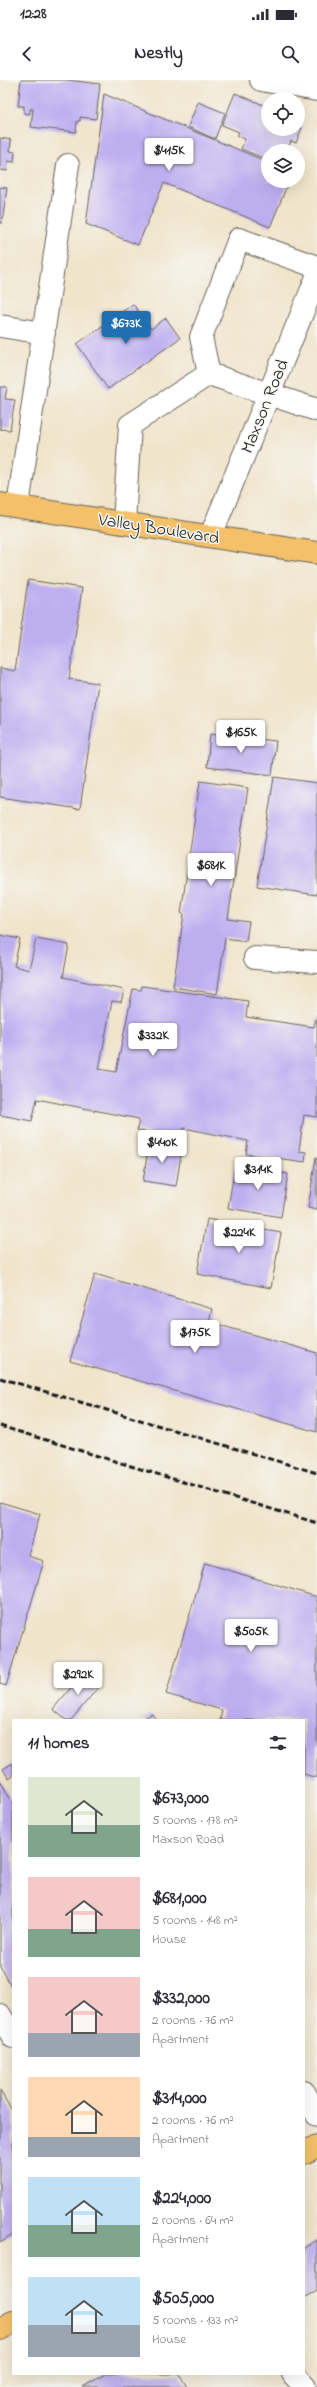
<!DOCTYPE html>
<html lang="en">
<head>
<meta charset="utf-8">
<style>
	:root { --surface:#fff; --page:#f2f2f3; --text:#2b2b33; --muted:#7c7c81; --accent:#1f6fb2 }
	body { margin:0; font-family:"Indie Flower",sans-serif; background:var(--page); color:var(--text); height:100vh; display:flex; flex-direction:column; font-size:15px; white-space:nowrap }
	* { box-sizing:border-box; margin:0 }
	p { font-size:13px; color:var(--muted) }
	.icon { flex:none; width:22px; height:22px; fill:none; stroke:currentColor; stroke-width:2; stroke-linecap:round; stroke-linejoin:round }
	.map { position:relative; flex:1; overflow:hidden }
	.side { position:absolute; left:12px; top:1639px; width:293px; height:656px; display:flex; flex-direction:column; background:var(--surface); border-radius:0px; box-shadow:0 4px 16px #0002 }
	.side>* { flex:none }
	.tools { position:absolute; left:261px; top:12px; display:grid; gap:8px }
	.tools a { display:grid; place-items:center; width:44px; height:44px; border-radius:50%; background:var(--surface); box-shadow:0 4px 16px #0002; font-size:20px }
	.price { position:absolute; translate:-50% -34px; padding:0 9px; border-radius:4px; background:#fff; color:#222; font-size:13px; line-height:26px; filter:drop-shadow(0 1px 2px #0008) }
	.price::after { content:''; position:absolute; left:50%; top:24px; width:12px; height:9px; margin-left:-6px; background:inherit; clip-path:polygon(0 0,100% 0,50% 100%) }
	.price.selected { background:var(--accent); color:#fff }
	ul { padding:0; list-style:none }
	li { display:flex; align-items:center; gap:12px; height:100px; padding:0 16px }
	li span { display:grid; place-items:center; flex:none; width:112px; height:80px; border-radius:0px; color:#555 }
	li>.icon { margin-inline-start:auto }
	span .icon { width:48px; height:48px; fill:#fffc; stroke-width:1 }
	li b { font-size:17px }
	h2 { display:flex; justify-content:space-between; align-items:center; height:48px; padding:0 16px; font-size:17px }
	.status { display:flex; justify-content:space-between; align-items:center; height:28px; padding:0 20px; background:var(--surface); direction:ltr }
	.status svg { height:11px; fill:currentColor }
	header { display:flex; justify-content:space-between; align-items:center; height:52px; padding:0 16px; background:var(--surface); font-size:18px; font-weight:700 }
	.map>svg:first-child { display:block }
</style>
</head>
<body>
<div class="status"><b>12:28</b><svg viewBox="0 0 49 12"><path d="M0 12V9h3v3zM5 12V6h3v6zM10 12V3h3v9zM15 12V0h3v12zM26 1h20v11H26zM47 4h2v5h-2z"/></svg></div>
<header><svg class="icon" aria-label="back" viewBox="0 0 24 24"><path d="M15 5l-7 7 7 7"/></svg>Nestly<svg class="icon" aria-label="search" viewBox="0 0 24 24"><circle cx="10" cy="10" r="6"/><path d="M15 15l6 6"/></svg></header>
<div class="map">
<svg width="317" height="2307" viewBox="0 0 317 2307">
	<rect width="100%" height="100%" fill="#f6f6f2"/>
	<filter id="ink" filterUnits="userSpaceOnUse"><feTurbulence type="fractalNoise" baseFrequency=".025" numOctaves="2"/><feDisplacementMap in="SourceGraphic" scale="8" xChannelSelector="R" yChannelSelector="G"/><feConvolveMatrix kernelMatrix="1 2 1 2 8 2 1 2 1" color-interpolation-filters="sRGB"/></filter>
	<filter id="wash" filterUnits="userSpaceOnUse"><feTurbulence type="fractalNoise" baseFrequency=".012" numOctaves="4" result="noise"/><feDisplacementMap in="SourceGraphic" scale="16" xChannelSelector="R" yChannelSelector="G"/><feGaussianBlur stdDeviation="0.9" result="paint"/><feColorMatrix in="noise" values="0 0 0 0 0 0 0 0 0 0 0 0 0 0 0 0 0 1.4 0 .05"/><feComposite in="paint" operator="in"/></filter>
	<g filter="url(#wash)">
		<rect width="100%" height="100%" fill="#f0e4cb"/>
		<g id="blocks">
			<path fill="#bdaef0" d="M21,0H67L100,4L96,39L80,37V41H77L76,52L31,47L33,29H30V34L24,33V26H18Z
				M235,13L268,27V49H298V47L302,48L296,63L291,61L287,71H268L266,79L241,69L245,59L237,56L239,52L222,45Z
				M104,14L268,82V101H289L270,147L164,103L138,165L86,144Z
				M198,22L225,33L215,59L188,47Z
				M0,58L11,60L10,71L15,72L14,82L8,81L7,91L0,90Z
				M0,107L7,108L2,143H0Z
				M133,224L151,249L166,238L180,258L108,309L77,264Z
				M0,307H7L5,319L15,320L10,350L0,349Z
				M28,500L82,508L69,599L98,603L80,729L0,717V588L15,591Z
				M210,654L276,661L272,695L207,687Z
				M274,697L317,703V815L257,806Z
				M200,701L248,708L228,839L249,842L246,861L225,858L217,914L173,907L184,834L181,833Z
				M0,855L20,859L14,886L29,890L36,859L69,865L63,897L124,910L121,922L112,921L99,989L116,992L133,909L141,910L142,906L248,921L246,937L314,947L317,935V1037L304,1035L299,1071L306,1072L305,1082L246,1074L248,1061L184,1048L182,1060L137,1050L139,1039L37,1019L32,1041L0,1035Z
				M149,1063L182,1068L176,1106L143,1101Z
				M316,1077H317V1130L308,1128Z
				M235,1086L288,1094L281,1137L228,1128Z
				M207,1139L281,1153L271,1208L197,1194Z
				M95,1194L212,1229L209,1242L317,1273V1352L70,1281Z
				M0,1422L40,1434L28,1476L44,1481L6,1606L0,1604Z
				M205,1483L317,1517V1698L304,1694V1640H220L222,1630L166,1614Z
				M86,1590L102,1603L71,1640H66L53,1629Z
				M152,1634L156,1640H140Z
				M13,1683V1696L9,1699L3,1689Z
				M0,1700L13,1724V1910L0,1886Z
				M0,2011L13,2032V2154L0,2162Z
				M317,2160V2211L304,2218V2168Z
				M105,2294H179L187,2307H83Z"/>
		</g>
	</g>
	<g filter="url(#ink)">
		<use href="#blocks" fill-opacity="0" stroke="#666259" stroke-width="1"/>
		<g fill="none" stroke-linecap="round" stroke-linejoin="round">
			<g stroke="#666259" stroke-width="24">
				<path id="minor" d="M261,0L317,10
					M0,246L44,253
					M209,294L317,330
					M18,426L68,85
					M124,443L130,345L209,294L201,257L239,159L317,187
					M211,455L317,197
					M255,878L317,882
					M0,1935L13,1957
					M304,2012L317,2035
					M293,2294L305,2307"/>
			</g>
			<g stroke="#666259" stroke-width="24">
				<path id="major" d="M0,424L317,473
					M304,2073L317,2066
					M0,2249L13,2242"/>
			</g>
			<use href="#minor" stroke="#fff" stroke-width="22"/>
			<use href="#major" stroke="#f4c16a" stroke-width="22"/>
			<path stroke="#1c1c1c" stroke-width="3" stroke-dasharray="6 3" stroke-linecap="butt" d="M0,1298L317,1393
				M0,1346L317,1443"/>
		</g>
	</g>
	<g text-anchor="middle" stroke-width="3" stroke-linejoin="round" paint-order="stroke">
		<g font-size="18" fill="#1c1c1c" stroke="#f6f6f2">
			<text transform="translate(264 326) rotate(-68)" y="6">Maxson Road</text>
			<text transform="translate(159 448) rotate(9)" y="6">Valley Boulevard</text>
		</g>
	</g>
</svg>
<div class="tools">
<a><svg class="icon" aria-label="locate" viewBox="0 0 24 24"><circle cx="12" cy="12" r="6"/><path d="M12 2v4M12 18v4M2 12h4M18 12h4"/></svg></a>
<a><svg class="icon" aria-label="layers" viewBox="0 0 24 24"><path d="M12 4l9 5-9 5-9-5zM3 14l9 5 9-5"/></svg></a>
</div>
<b class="price" style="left:169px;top:92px">$415K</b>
<b class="price selected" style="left:126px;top:265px">$673K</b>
<b class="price" style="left:241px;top:674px">$165K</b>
<b class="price" style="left:211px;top:807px">$681K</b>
<b class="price" style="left:153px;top:977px">$332K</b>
<b class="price" style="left:162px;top:1084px">$440K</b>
<b class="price" style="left:258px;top:1111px">$314K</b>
<b class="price" style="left:239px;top:1174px">$224K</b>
<b class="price" style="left:195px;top:1274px">$175K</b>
<b class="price" style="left:251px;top:1573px">$505K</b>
<b class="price" style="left:78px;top:1616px">$292K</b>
<section class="side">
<h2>11 homes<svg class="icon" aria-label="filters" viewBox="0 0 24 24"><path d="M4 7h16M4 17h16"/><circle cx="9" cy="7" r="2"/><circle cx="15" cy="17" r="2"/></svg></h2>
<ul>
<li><span style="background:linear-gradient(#dfe7d0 60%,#7fa58c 0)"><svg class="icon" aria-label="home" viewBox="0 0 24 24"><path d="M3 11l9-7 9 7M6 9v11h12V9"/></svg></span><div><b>$673,000</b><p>5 rooms · 178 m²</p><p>Maxson Road</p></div></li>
<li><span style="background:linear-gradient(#f6c9c9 65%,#7fa58c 0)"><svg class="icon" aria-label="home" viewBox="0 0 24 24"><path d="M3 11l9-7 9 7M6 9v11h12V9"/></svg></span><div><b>$681,000</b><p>5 rooms · 148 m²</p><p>House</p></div></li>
<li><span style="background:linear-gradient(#f6c9c9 70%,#9aa5b1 0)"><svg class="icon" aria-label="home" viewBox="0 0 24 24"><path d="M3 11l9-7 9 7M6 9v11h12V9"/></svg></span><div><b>$332,000</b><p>2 rooms · 76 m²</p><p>Apartment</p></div></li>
<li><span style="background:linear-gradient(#ffd9b3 75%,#9aa5b1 0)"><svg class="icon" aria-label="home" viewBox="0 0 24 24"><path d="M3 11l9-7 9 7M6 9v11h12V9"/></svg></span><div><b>$314,000</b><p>2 rooms · 76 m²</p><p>Apartment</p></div></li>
<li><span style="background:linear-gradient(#bfe0f5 60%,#7fa58c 0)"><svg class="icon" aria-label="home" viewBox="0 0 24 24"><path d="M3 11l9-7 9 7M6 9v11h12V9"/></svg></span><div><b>$224,000</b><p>2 rooms · 64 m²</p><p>Apartment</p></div></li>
<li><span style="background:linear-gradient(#bfe0f5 60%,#9aa5b1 0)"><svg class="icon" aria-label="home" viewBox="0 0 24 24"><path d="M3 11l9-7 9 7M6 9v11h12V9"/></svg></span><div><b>$505,000</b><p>5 rooms · 133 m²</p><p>House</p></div></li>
</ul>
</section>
</div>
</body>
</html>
